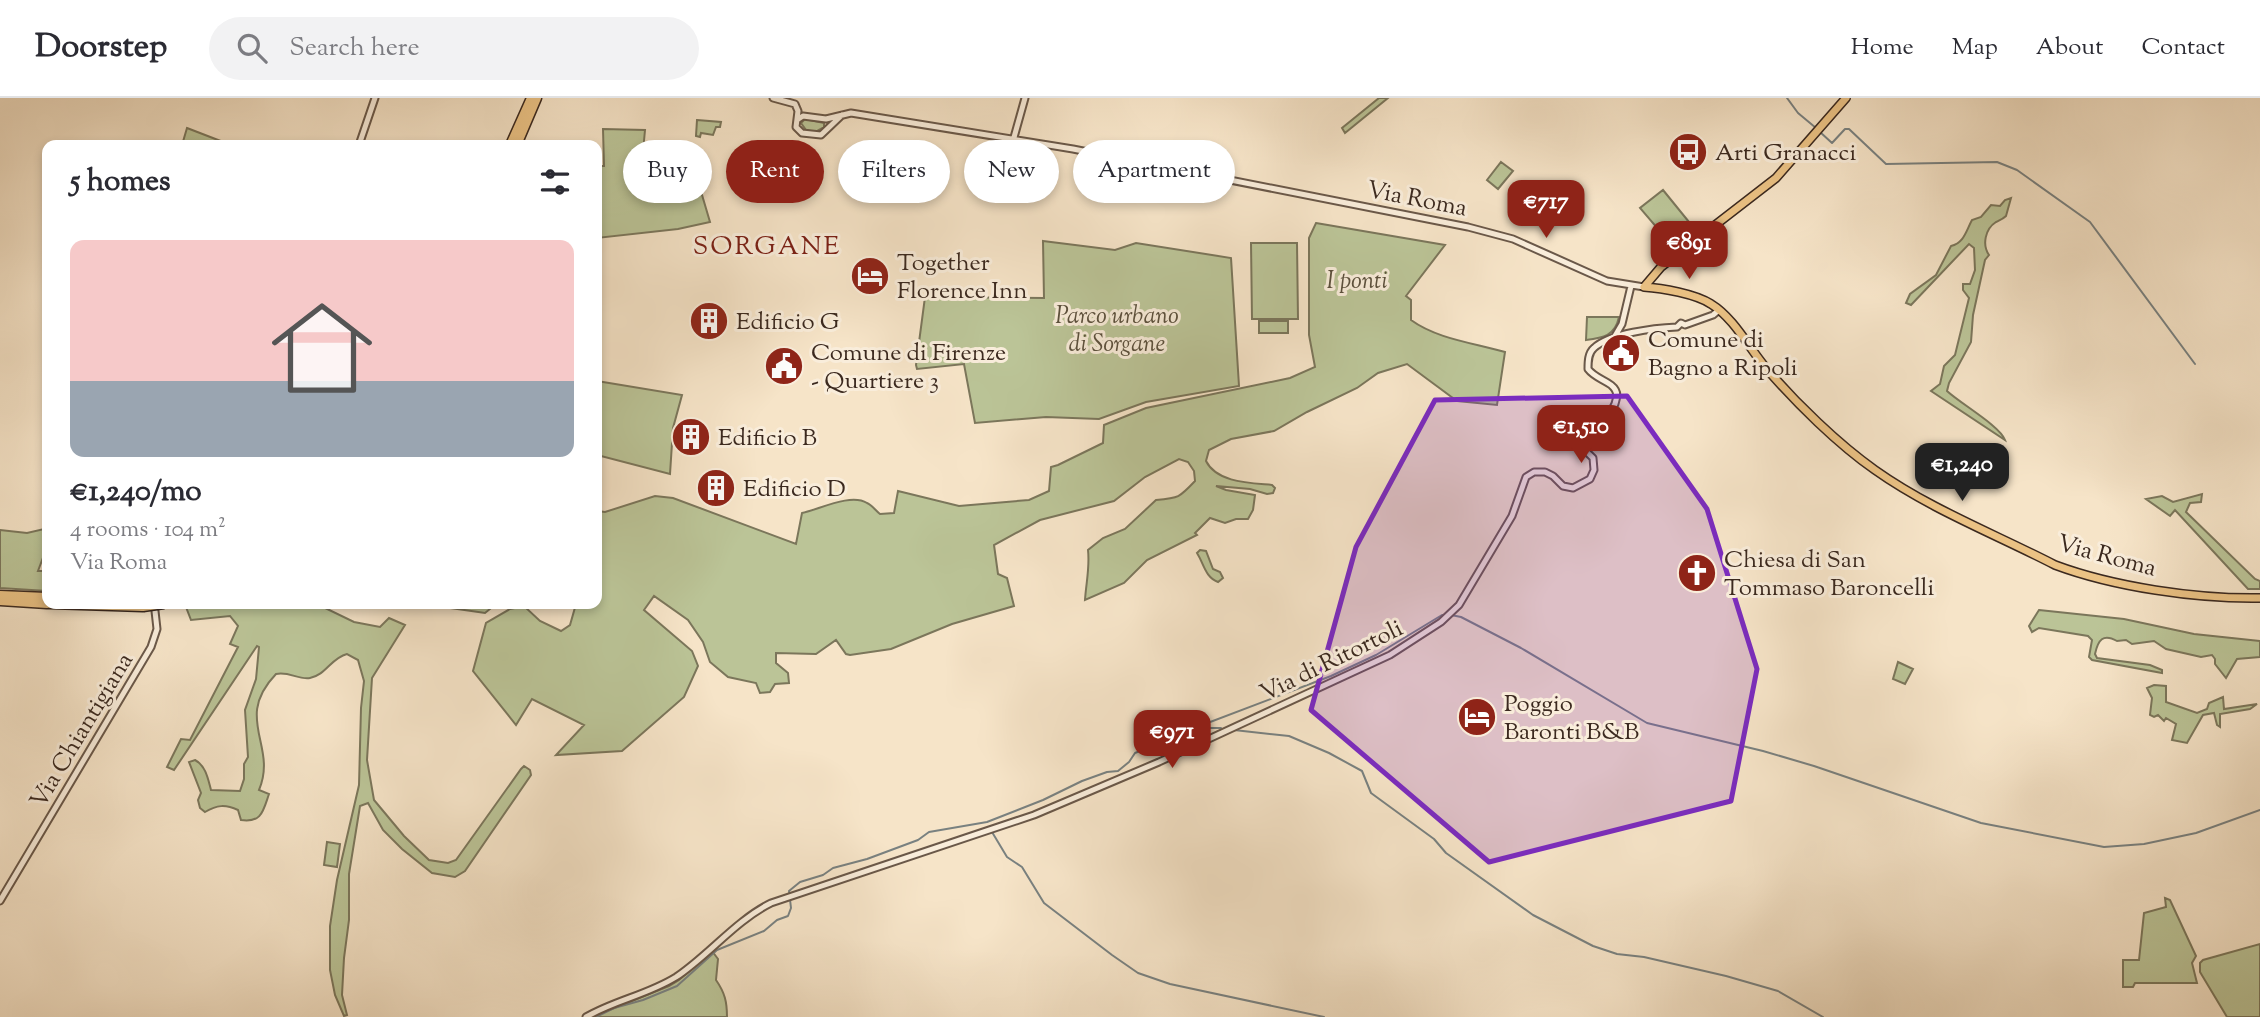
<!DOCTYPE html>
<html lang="en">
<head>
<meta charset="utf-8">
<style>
	:root { --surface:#fff; --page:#f2f2f3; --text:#2b2b33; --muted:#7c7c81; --line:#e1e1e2; --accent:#8f2418 }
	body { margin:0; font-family:"Sorts Mill Goudy",serif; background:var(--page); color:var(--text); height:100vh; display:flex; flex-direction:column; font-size:26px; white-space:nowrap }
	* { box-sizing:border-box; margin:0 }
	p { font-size:23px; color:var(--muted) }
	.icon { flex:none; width:38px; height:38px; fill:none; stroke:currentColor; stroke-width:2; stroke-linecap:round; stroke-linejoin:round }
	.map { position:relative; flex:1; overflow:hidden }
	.side { position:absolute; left:42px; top:42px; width:560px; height:469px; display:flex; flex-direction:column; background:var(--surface); border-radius:14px; box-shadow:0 4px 10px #0003 }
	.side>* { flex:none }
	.banner { position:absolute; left:623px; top:42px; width:665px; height:63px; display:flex; gap:14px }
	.price { position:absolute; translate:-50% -60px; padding:0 16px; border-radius:14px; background:var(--accent); color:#fff; font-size:23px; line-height:46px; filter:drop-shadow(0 2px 4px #0008) }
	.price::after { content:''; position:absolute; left:50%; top:42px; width:21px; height:16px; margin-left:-10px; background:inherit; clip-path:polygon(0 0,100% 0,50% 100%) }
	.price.active { background:#222; color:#fff }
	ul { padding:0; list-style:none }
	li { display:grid; align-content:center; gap:14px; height:371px; padding:0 28px }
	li+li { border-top:2px solid var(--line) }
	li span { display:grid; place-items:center; height:217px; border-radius:14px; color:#555 }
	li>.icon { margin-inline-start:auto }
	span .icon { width:126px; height:126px; fill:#fffc; stroke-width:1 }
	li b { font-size:30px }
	h2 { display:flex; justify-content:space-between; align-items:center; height:84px; padding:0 28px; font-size:30px }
	.pill { padding:0 24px; border-radius:32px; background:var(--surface); box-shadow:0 4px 10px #0003; font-size:24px; line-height:63px }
	.pill.active { background:var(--accent); color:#fff }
	header { display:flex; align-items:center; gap:42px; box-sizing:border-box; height:98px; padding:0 35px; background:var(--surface); border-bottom:2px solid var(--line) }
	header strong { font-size:33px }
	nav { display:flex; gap:38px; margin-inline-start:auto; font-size:24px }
	.search { width:490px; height:63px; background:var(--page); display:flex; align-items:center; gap:18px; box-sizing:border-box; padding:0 24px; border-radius:38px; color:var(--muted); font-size:26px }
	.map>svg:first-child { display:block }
</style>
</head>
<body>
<header>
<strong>Doorstep</strong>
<div class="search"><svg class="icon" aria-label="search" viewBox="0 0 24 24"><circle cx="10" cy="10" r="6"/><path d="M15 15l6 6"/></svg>Search here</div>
<nav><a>Home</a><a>Map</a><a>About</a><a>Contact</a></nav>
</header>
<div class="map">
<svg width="2260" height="919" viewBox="0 0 2260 919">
	<rect width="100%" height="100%" fill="#f6e4c8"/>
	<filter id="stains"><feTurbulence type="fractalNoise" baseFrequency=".00286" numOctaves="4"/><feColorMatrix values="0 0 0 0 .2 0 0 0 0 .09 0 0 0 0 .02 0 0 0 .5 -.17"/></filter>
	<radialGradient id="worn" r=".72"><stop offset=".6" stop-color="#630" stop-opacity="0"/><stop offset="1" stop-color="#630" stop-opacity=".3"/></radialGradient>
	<path fill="#bbc497" stroke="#7b765b" stroke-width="2" d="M1379,0H1388L1345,35L1342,30Z
		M805,21L824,25V29L815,34L806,32L801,25Z
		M697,22L721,24L720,29H716L713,37L701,35L700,39L696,38Z
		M187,30L231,47H182Z
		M603,31L645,32L641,75L697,80L710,124L678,131L597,140V68H604Z
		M1501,64L1513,73L1498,91L1487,82Z
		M1663,92L1689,124L1670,141L1671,138L1663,128L1658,131L1640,110Z
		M2011,100L2006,118C2003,121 2000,122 1996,124C1985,131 1982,147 1989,157L1985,162L1973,217L1971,244L1949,285L1947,293C1961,306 2000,328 2005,342L1931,293L1940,286L1944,268L1955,257L1969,200L1963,192V186H1970L1975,172L1974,150L1969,146L1911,207L1906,205L1910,196L1936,177L1951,148C1964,145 1966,133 1972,122L1981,119L1991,107L2000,108L2005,102Z
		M1316,125L1445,147L1406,198L1411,202V222C1437,241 1474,245 1505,254L1497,307L1457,303L1407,266L1378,275L1357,290L1307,314L1274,333L1231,341L1209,352L1206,363C1217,385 1251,385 1272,387L1275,390L1273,395L1267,396L1250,391L1216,388L1226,392L1255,397L1253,412L1248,421H1236L1225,425L1210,420L1195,435L1197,437L1147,462L1124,485L1085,502C1086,485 1090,470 1088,452L1103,440L1125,431L1156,402C1179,400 1179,400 1195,383L1194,373L1188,364L1179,361L1145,379L1114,403L1040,422L994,447L998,476L1007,480L1014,508L952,526L891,551L850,557L846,556L836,542L816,556L776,555V565L788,575L789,585L775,586L770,594L760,595L756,585L728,579L710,564L703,544L688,522L654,498L644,512L692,553L698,568L684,599L622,653L556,657L584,627L532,601L516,627L473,573L486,525L510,511L524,508L540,523L561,533L570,527L576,506H597V413L605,414L655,398L673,400L796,446L802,415C820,411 851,395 867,405C872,407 876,413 880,416L894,415L898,393L959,408L1029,402L1049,393L1051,369L1058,367L1103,345L1104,327L1146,310L1290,280L1315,269L1309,237V140Z
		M1043,143L1115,152L1136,145L1231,160L1239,288L1146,304L1099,321L1046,319L975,325L964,266L917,271L916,267L925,199L1044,200Z
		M1251,145H1297L1298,221H1252Z
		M1587,219H1619C1615,238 1603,240 1586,242Z
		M1259,223H1288V235H1259Z
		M597,283L682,297L673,330L670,376L597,357Z
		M2202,396L2201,404L2190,405L2186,414L2255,481L2260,483V491H2248L2175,412L2170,418L2146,401L2162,398L2173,404Z
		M44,431L47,433V449L38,473H47V493L0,490V432L27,435Z
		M1200,452L1206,453L1213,471L1220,474L1223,480L1218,484C1205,479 1204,466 1197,455Z
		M193,506H317L354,524L380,529L389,520L405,527L372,580L367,662L374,702L404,738L429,762L448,765L456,762L521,671L524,668L530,672L531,677L465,773L455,779L432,775L402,751L383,732L368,705L360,708L349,776V822L344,860L342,897L347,917L344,918L335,897L330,872V828L337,782L359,687L361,610L364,583L358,562L347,556C331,560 326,577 310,580C298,582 289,573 276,576C233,621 278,647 259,692L269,696C263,713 262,725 241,722L238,712C225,706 217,707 205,714L200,710L198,702L201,695L189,664L195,662C206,668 208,681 211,692L240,693L244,681V666L248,659L245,612L256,581L259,549L257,548L174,672L167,669L181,641L190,642L238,549L230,546L238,528L230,518L191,522L186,509Z
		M443,506H496L485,515L444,509Z
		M2039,512L2124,521L2194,536L2260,543V559L2237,561L2226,580L2215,566V561L2212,557L2201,559L2166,551L2154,543L2132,546L2126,542L2117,543C2103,535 2098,542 2095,556L2097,560L2150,567L2162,572V575L2092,562L2089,559L2092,542L2088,538L2039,530L2032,534L2029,528Z
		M1898,564L1913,571L1905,586L1893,581Z
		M2154,587L2166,588V604L2197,615L2207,611L2209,605L2223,599L2224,611L2257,606L2250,611L2220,616V629L2217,627L2214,615L2203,617L2187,645L2172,642L2176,626L2166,620L2164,623L2158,617L2154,619L2150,617L2152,600L2147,590Z
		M327,744L340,746L337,769L324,767Z
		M2165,800L2170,802L2196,858L2192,865L2197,885H2135L2133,889H2123V862H2139L2144,815L2166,809Z
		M2260,846V919H2227L2200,874V865L2203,862Z
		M712,853L718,861L716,882C725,895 727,904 727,919H592L669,888L679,882Z"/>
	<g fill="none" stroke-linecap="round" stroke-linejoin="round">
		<path stroke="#798180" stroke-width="2" d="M1787,0L1798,15L1816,30
			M1820,34L1832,45L1845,31H1849L1886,66L1997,64L2017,72L2090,124L2195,266
			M1451,517L1461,519L1521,550L1647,625L1763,653L1814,668L1981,725L2104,749L2144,746L2196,735L2260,712
			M1197,629L1331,578L1376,557L1442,517H1446
			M1201,630H1221
			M1234,632L1289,638L1329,655L1362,673L1371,695L1434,741L1446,755L1533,817L1593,848L1617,856L1644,859L1726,878L1778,893L1823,919
			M992,734L1007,759L1022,769L1044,805L1112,857L1138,875L1170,886L1324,919
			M596,919L614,910L643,902L677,888L717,852L764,833L777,822L788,818L791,810L789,793L800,784L823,777L833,770L867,761L918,742L929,734L987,724L1043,702L1082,683L1107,674L1118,673L1129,664L1135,655L1195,630"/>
		<g stroke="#6a5849" stroke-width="9">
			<path id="minor" d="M773,0L795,6L798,13L796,29L802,35L821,37L842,17
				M826,21L851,15L1073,51L1468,129L1513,141L1607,183L1644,189
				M797,22L803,18L826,21
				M1013,43L1025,0
				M359,47L375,0
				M1615,238L1622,226L1631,188
				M0,803L151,549L157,531L155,513
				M586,919C615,902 647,897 676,879C709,857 735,823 771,805L1034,717L1159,664L1390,557L1441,524L1459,507L1512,418L1526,379L1534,374H1545L1553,378L1563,388L1573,390L1590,381L1594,372L1593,360L1571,339L1570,328L1579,318C1592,315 1613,321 1616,302C1618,296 1616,291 1611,287C1603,281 1594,279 1588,271C1588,264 1588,255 1594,250C1610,235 1655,230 1677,229L1681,225L1685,227L1713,217L1719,212"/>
		</g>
		<g stroke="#3b291f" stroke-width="10">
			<path id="major" d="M1846,0L1776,80L1661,169L1644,189C1662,190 1696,196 1711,206C1734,220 1749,250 1766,270C1796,305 1838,346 1875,372C1930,411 1995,436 2055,467C2114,489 2196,501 2260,500"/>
		</g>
		<g stroke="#3b291f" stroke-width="11">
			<path id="highway" d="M510,47L531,0
				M517,47L537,0
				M0,497L47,499
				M0,503L47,506
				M50,506L143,509"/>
		</g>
		<use href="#minor" stroke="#f9eddb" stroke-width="5"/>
		<use href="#major" stroke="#ebc284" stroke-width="7"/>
		<use href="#highway" stroke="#ebc284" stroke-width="8"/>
		<g stroke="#3b291f" stroke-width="11" stroke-linecap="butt">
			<path id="highway-bridge" d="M143,509L164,506"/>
		</g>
		<use href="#highway-bridge" stroke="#ebc284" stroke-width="8"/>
	</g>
	<path fill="#7b2cbf" fill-opacity="0.2" stroke="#7b2cbf" stroke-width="5" stroke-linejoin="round" d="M1627,298L1707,411L1757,571L1731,703L1489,764L1311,612L1356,449L1435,302Z"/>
	<defs>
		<g id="bus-disc" transform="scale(2.0125)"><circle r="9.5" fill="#8f2418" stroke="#f9eddb"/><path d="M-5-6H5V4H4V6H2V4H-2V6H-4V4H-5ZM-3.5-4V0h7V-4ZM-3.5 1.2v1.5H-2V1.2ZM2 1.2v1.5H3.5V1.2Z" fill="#fff"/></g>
		<g id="hotel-disc" transform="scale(2.0125)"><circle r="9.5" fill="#8f2418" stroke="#f9eddb"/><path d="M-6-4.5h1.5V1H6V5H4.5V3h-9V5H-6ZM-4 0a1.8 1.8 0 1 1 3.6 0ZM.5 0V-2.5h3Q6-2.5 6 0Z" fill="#fff"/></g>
		<g id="building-disc" transform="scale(2.0125)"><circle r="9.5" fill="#8f2418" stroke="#f9eddb"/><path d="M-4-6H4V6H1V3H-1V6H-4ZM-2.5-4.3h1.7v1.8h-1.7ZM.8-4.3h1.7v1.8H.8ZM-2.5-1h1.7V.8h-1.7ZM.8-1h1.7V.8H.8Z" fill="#fff"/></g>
		<g id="civic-disc" transform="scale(2.0125)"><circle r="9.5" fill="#8f2418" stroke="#f9eddb"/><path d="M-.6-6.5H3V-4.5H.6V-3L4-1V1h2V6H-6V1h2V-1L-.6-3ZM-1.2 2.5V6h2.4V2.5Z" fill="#fff"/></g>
		<g id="church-disc" transform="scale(2.0125)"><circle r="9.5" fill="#8f2418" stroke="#f9eddb"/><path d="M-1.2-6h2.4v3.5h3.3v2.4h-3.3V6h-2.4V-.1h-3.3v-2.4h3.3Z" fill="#fff"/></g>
	</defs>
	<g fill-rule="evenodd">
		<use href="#bus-disc" x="1688" y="54"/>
		<use href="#hotel-disc" x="870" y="178"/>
		<use href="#building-disc" x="709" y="223"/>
		<use href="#civic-disc" x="1621" y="255"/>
		<use href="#civic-disc" x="784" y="268"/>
		<use href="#building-disc" x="691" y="339"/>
		<use href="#building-disc" x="716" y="390"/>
		<use href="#church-disc" x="1697" y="475"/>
		<use href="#hotel-disc" x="1477" y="619"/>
	</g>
	<g text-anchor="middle" stroke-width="6" stroke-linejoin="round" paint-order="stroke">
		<g font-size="24" fill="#3b291f" stroke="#f9eddb" text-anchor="start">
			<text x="1715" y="62">Arti Granacci</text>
			<text x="897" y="172">Together<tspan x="897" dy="28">Florence Inn</tspan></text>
			<text x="736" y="231">Edificio G</text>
			<text x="1648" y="249">Comune di<tspan x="1648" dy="28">Bagno a Ripoli</tspan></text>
			<text x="811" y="262">Comune di Firenze<tspan x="811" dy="28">- Quartiere 3</tspan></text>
			<text x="718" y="347">Edificio B</text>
			<text x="743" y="398">Edificio D</text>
			<text x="1724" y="469">Chiesa di San<tspan x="1724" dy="28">Tommaso Baroncelli</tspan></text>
			<text x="1504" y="613">Poggio<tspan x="1504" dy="28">Baronti B&amp;B</tspan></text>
		</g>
		<g font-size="24" fill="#3b291f" stroke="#f9eddb">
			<text transform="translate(1417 100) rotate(11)" y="8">Via Roma</text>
			<text transform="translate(2107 457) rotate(15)" y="8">Via Roma</text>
			<text transform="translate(1331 562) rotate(-26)" y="8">Via di Ritortoli</text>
			<text transform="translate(81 632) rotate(-59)" y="8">Via Chiantigiana</text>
		</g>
		<g font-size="24" font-style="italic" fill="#5b503d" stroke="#f9eddb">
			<text x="1357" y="190">I ponti</text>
			<text x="1117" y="225">Parco urbano<tspan x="1117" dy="28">di Sorgane</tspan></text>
		</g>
		<g font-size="26" letter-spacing="2" fill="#7a1f14" stroke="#f9eddb">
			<text x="767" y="156">SORGANE</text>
		</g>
	</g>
	<rect width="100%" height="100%" filter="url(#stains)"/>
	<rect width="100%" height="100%" fill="url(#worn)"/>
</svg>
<b class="price" style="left:1546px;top:142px">€717</b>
<b class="price" style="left:1689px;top:183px">€891</b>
<b class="price" style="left:1581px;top:367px">€1,510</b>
<b class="price active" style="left:1962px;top:405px">€1,240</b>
<b class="price" style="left:1172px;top:672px">€971</b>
<div class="banner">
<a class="pill">Buy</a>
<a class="pill active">Rent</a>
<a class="pill">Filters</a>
<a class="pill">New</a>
<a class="pill">Apartment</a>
</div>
<section class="side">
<h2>5 homes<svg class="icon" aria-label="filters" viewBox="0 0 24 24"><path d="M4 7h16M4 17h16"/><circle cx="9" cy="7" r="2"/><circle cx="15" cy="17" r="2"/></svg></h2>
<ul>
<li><span style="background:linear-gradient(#f6c9c9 65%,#9aa5b1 0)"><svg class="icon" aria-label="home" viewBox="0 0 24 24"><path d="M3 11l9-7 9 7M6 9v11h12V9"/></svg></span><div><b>€1,240/mo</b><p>4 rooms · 104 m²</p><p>Via Roma</p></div></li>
</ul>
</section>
</div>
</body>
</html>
